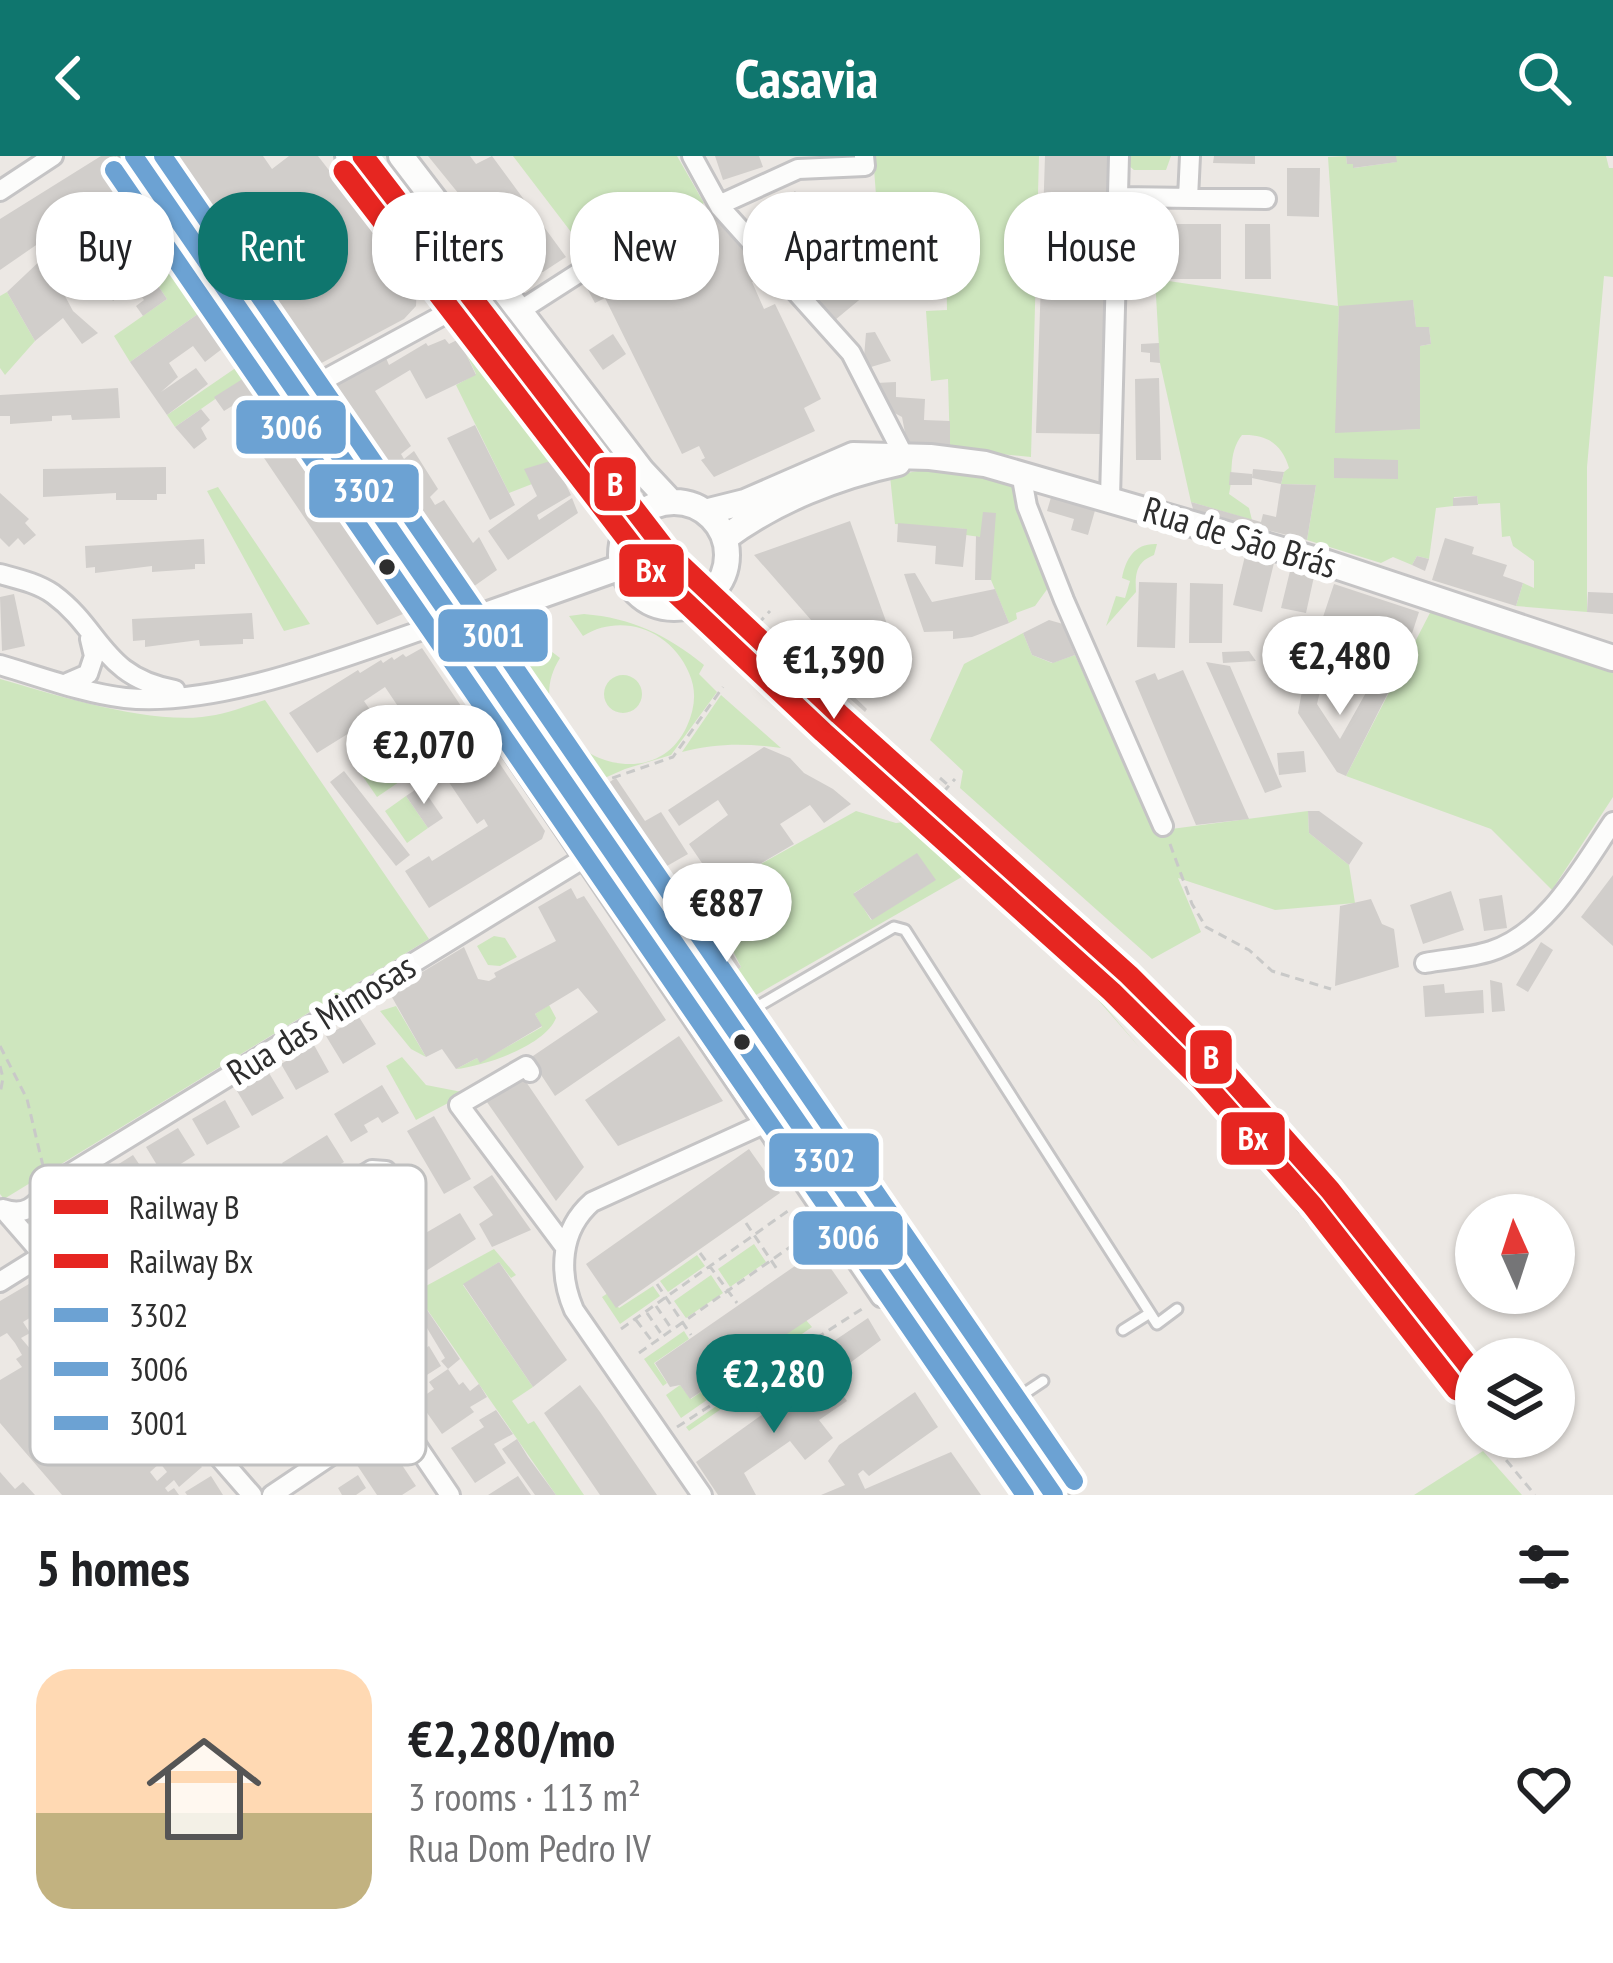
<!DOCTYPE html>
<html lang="en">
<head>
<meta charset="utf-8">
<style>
	:root { --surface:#fff; --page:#f2f2f2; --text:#202124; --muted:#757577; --line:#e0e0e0; --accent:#0f766e }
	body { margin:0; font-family:"PT Sans Narrow",sans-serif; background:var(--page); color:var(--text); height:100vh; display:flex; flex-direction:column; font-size:45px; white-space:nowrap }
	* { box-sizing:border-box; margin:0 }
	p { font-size:39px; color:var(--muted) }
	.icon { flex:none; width:66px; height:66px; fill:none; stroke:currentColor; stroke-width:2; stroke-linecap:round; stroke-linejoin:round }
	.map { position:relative; height:1339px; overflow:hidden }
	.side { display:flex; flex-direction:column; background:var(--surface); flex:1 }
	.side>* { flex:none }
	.banner { position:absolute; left:36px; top:36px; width:1542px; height:108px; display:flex; gap:24px }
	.needle { width:78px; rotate:357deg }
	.fabs { position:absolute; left:1455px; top:1038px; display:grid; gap:24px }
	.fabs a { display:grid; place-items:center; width:120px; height:120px; border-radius:50%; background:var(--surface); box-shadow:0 3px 9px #0004; font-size:60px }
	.price { position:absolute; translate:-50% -102px; padding:0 27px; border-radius:42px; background:#fff; color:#222; font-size:39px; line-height:78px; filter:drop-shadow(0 3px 6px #0008) }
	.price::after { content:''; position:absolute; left:50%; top:72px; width:36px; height:27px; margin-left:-18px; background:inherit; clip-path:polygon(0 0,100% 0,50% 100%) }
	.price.selected { background:var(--accent); color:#fff }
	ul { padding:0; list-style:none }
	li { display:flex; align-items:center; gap:36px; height:300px; padding:0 36px }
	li+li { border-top:3px solid var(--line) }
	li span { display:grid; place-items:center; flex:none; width:336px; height:240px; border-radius:36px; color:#555 }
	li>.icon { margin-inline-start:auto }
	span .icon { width:144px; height:144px; fill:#fffc; stroke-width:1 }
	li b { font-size:51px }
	h2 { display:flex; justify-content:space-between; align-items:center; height:144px; padding:0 36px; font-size:51px }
	.chip { padding:0 42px; border-radius:48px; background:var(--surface); box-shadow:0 3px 9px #0004; font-size:42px; line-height:108px }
	.chip.selected { background:var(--accent); color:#fff }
	header { display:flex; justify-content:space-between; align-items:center; height:156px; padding:0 36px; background:var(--accent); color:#fff; font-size:54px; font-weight:700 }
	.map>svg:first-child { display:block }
</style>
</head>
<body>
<header><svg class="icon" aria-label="back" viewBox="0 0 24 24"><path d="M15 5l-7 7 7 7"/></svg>Casavia<svg class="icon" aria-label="search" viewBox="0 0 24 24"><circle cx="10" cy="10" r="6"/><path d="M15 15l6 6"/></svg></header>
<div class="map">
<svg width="1613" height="1339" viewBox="0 0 1613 1339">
	<rect width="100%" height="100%" fill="#ece8e4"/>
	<path fill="#cee6be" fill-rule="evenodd" d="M513,0H677L704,47L624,94L612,71L597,77L600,84L584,93Z
		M873,0H1039L1031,301L950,293L948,223L931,225L926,155L947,154L945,39H876Z
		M1128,0H1171L1166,14H1134L1128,9Z
		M1346,0L1347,8H1353L1354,12L1396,6V0H1606L1609,12H1613V121L1604,120L1587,311V456L1516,450L1523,427L1534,432V405L1513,390L1510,380L1502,381L1500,347L1478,348L1477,340L1454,341L1453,350L1436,352L1429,403L1417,400L1412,409L1393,401L1381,407L1307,384L1316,329L1281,328L1284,316L1289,312C1282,288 1267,278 1242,279C1227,298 1234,320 1229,338L1249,352L1252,364L1191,346L1160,207L1155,123L1338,150L1328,1ZM1413,145L1416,171L1429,172L1431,188L1420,190V273L1336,276L1339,151Z
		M179,85L219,143L130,206L114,180L167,143L146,112Z
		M7,136L35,185L5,219L0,212V140Z
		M459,183L554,304L532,328L509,337L456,229L476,218Z
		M256,198L263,210L175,271L167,259Z
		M940,311L1010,327L1020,337L1048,432L1035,450L1016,457L1017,463L1009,467L991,424L980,381L966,379V373L895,368L890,320Z
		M218,331L310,468L284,475L207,335Z
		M1157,388L1154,399C1136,406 1135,418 1136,436L1106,470L1116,440L1125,442L1130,425L1122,422C1126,402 1135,387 1157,388Z
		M1433,451L1492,476L1613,515V641L1552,734L1491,673L1346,620Z
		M584,458C632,462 667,479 704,509L699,518L717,536L671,599L625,613L591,628L498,489L502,479L522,473L560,502C510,580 648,656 687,570C695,552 697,535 689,517C671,474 622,456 583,480L569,460Z
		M1023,477L1032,499L1052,507L1075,499L1156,675L1308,655L1309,677L1349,709L1355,747L1275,754L1178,722L1201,776L1152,803L960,632L963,615L930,584L964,508Z
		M604 538a19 19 0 1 1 38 0a19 19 0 1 1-38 0Z
		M0,523C56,539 143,567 202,561C223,559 244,551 265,544L429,783L4,1043L0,1038Z
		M721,539L781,592C747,587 715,587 682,596Z
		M376,594L399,626L377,641L355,609Z
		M406,640L428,672L407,687L385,655Z
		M856,655L896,667L928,663L982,705L1140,892L981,710L742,847L724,823L741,811L725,779L756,759L732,724ZM917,698L935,724L871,764L854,737Z
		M494,780L505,782L517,801L500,810L488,809L477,790Z
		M549,849L556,862C545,890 484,910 456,913L477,902L480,906L542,871L535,858Z
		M396,850L426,901L411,893L380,855Z
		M402,901L426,929L467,937L416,964L386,910Z
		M754,1088L766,1106L730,1131L718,1113Z
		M494,1093L516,1119L511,1122L499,1106L463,1129L533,1231L512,1245L528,1268L534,1265L584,1339H556L415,1136Z
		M697,1099L705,1110L668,1136L660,1125Z
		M711,1119L723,1137L686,1162L674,1145Z
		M653,1130L660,1140L620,1168L602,1141L608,1137L619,1152Z
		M805,1163L812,1171L681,1262L666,1239L680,1229L691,1243Z
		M684,1175L689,1183L654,1207L667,1227L663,1230L644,1203Z
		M818,1180L821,1185L689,1275L686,1271Z
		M1483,1295L1522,1339H1414Z"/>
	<path fill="#d1cecb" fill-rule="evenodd" d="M101,0H116L179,85L146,112L167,143L143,160L136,150L144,144L133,128L113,145L101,125L110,119L102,109L129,88L97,47L0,114V63Z
		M159,0H263L272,13L289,0H318L417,128L416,150L404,163L314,211L303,210Z
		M428,0H470L476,8L492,0L566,101L543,116L524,118Z
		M715,0H759L763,11L723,24Z
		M1045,0H1109L1100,278L1036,277Z
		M1214,0H1255V8L1213,7Z
		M1346,0H1396L1397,6L1353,12V8H1347Z
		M1287,12H1320L1319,61L1287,60Z
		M795,35L854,108L824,133L764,60Z
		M939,44L942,127L909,128L906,45Z
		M712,53L770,118L752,126L764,153L775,148L821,243L804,252L815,275L714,321L701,304L705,302L699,290L682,298L605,142L595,147L582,123Z
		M1137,68H1221V123H1138Z
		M1245,68H1270L1271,123H1245Z
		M612,70L624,94L607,102L597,77Z
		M44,101L73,155L98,177L82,188L63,162L35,185L7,136Z
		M849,125L864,140L835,164L817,142Z
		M219,143L244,176L205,206L193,190L169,207L178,221L161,236L196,212L208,228L167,259L130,206Z
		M1413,144L1416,171H1429L1431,188L1420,190V273L1335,277L1339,150Z
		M875,176L891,205L871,211L864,201L866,177Z
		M613,178L626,198L603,214L589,194Z
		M445,183L449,188L459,183L476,219L426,243L410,214L375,235L411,290L401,298L404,303L414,295L438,333L430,341L435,349L444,344L473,387L479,381L497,414L463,438L328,246V234L342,225L386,202L389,209L426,187L428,190Z
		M1159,187L1160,207L1150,206V197L1141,196V188Z
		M263,210L291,249L250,278L241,263L247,259L237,247L224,255L214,241Z
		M1159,222L1161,304H1136L1135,223Z
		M896,226V241L925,243L924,264L950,265V293L911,287L906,282L902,261L889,254L876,227Z
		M118,232L120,262L72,264L71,259L52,260V265L10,268V260H0V239Z
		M201,253L210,264L201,272L207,283L194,293L175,271Z
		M475,269L515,349L490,364L447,282Z
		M281,273L410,455L377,469L260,296L275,290L266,284Z
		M1334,302L1398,304V323L1334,322Z
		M554,304L571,339L537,359L539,364L572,342L578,357L508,404L488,375L537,340L524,313Z
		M166,311V338H157V344H116V337L43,341V313Z
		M1253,313L1284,316L1281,328L1252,322Z
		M1230,316L1252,318V329H1229Z
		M1281,328L1316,329L1307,384L1194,356L1191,346L1261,366L1263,358L1276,361Z
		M0,337L29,363L25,367L36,379L24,389L18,382L9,391L0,382Z
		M1052,338L1096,351L1088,379L1071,374L1074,363L1047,355Z
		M1477,340L1478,349L1453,350V342Z
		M983,356L996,357L991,424H975L976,380L980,381Z
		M850,365L892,482L840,497L754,399Z
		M898,367L967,373L963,411L935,408L936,390L897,386Z
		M1445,382L1474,391L1472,398L1507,409L1503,420L1523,427L1516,450L1432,424Z
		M204,383L205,408H195V413L152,416V410L95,417V411L86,412L85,390Z
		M1245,400L1274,407L1262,456L1233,449Z
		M1417,400L1429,403L1425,415L1412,409Z
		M1291,411L1315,416L1306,457L1281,452Z
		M915,417L932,446L995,433L1009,467L972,481L953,483V475L924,476L904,418Z
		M1139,426L1177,427L1175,492L1137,491Z
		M1190,427L1223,428L1222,487H1189Z
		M1334,428L1419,456L1405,499L1320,470Z
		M1588,436L1613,437V458L1587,456Z
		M14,438L25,490L2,495L0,441Z
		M252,457L254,483H243V488L200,490L199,484L145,491V484L133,485L132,463Z
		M1049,464L1063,468L1075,499L1053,507L1032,499L1023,477Z
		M422,492L545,675L542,683L429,752L405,715L429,700L432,705L488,670L484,663L477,668L385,531L364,545L375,561L317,597L289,557L358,514L360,517L381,504L383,507L392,501L394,504L403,498L406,501Z
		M1249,495L1256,505L1223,507L1222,496Z
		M1206,506L1230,510L1282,631L1265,637Z
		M1307,507L1326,511L1317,548L1340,583L1377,517L1393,527L1346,620L1337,616L1298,557Z
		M1183,514L1249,663L1196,669L1135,525L1155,517L1158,524Z
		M843,530L867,553L865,556L840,534Z
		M824,553L848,576L846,579L821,557Z
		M391,584L413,616L399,626L376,594Z
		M764,591L790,602L804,617L833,633L851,648L824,667L810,649L780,668L794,688L719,732L689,688L728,659L718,644L679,670L668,654Z
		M1304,595L1306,616L1279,619L1277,597Z
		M344,615L410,699L396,710L330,626Z
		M616,622L645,665L661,656L688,698L653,718L595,635Z
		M421,630L443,662L428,672L406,640Z
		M1308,655H1319L1363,687L1349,709L1309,677Z
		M917,697L936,724L872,764L853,738Z
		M1613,719V790L1581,761Z
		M571,732L577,743L584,740L666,864L555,940L530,902L598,856L578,832L535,858L542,870L480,907L477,902L456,913L442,893L426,901L389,836L464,791L478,823L489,825L496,821L494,817L556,785L538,751Z
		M739,735L757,759L725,779L710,753Z
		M1451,735L1464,774L1423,788L1410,749Z
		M1502,739L1507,772L1484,775L1479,743Z
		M1371,743L1382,768L1394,773L1399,811L1335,830L1340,750Z
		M1541,786L1553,794L1528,836L1516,829Z
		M730,794L741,811L724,823L712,807Z
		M1490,824L1502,827L1505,855L1492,856Z
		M1444,828L1445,837L1483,834L1484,857L1425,861L1423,830Z
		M359,861L376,888L343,908L326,880Z
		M679,880L723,945L618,990L585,944Z
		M314,889L329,916L296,934L281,908Z
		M269,917L284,942L252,960L237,935Z
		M520,917L584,1011L556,1045L482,939Z
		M382,929L399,957L382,967L378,961L364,969L368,976L351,986L334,958Z
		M225,944L240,971L207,989L192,963Z
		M434,960L471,1023L444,1038L407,975Z
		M178,972L195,999L163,1019L146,991Z
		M327,979L344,1006L299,1034L282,1007Z
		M749,993L780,1037L616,1152L586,1108Z
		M133,999L151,1026L104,1056L87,1028Z
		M492,1019L531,1074L492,1091L479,1068L493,1059L473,1031Z
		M460,1057L476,1083L415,1122L398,1093Z
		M818,1094L848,1137L690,1243L680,1229L670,1231L655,1207Z
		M384,1103L415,1136L460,1203L448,1213L441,1205L445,1202L421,1162L416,1160L394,1174L390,1170L313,1218L318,1225L330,1218L352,1255L315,1277L292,1239L311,1228L308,1223L299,1228L295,1221L276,1232L272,1225L262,1230L266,1237L255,1243L259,1249L253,1254L261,1265L280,1252L302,1286L266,1310L236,1266L217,1247L336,1181L317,1141Z
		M499,1106L567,1204L533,1231L463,1128Z
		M34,1125L50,1150L42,1154L53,1173L68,1165L74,1175L50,1189L33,1160L23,1166L30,1177L21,1182L38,1202L45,1197L60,1216L68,1209L62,1203L87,1181L154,1255L131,1275L125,1269L117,1276L109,1268L117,1260L110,1252L98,1262L91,1255L88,1258L102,1274L106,1270L138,1301L146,1294L140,1287L165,1267L202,1311L179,1331L174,1324L165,1332L168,1336L174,1332L179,1339H62L0,1267V1224L22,1211L16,1203L22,1199L15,1187L7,1177L0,1181V1145ZM81,1222L96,1239L83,1253L75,1244L62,1255L54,1246ZM160,1307L167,1316L157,1325L150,1316Z
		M868,1162L881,1184L843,1212L828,1189Z
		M429,1190L441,1210L408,1231L395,1212Z
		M448,1213L459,1229L463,1226L470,1235L479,1228L487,1241L470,1251L474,1256L442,1278L418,1244L434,1233L429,1226Z
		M824,1214L847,1245L819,1264L833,1282L805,1304L790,1285L744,1317L756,1339H718L696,1306Z
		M580,1229L600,1256L657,1339H600L544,1257Z
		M915,1236L938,1271L869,1320L863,1314L858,1318L865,1333L951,1296L981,1339H821L845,1329L828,1305L839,1289Z
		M496,1254L513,1278L494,1288L506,1307L475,1327L451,1292L484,1271L479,1264Z
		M517,1283L528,1301L556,1339H535L502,1293Z
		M388,1288L416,1330L402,1339H377L357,1309Z
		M0,1316L15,1333L23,1326L35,1339H0Z
		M358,1319L366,1332L356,1339H342L338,1332Z
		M211,1320L223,1339H187L185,1336Z
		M518,1320L531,1339H488Z"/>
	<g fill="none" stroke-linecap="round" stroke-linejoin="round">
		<g stroke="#c5c4c5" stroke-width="15">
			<path id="lane" d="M731,866L894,771L905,774L1157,1168L1177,1153
				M1123,1174L1150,1157
				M1001,1253L1043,1225"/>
		</g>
		<g stroke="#c5c4c5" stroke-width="24">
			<path id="street" d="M345,0L618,364L621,390
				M692,0L720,51L851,197L904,300
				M0,35L53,0
				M1119,41L1266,43
				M1188,42L1190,0
				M719,49L798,13L865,10L864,0
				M521,154L599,104
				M298,238L458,151
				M1021,317L1027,350L1064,444L1163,670
				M1110,342L1119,0
				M0,418C18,423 37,427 53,438C102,474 102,521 175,534
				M428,472L881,1141
				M0,509C41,521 83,537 125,542C219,552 348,499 437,469
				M65,528L88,518L94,500L90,483
				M1425,807C1446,803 1470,802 1491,795C1547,777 1582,711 1613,666
				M530,916L526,910L459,949L565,1091
				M3,1053C32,1063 40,1041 58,1025L589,699
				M3,1053L252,1339
				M0,1126L43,1099L36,1080L41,1046
				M112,1175L372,1014L386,1015L413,1057
				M272,1339L388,1261L400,1265L450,1339
				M702,1339L574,1154C558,1117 560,1074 592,1046L792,955"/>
		</g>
		<g stroke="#c5c4c5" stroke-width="30">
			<path id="secondary" d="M401,0L642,315L671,346
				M621 399a53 53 0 1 1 106 0a53 53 0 1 1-106 0Z
				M705,356L745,346L853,299L930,301L985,308L1327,407L1613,502
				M725,382C774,345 838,320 898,307
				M453,464L480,461L621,411"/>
		</g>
		<g stroke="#c6c5c4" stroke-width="33">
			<path id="primary" d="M134,0L1054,1339"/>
		</g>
		<path stroke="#c9c9c8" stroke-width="3" stroke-dasharray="9 6" stroke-linecap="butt" d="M737,490L770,455
			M940,622L948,629
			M598,627L673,601L723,531
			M919,643L1134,848L1240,984L1476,1268
			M923,659L955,623
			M1170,688L1192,748L1206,771L1249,794L1272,815L1331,833
			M0,890L27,943L43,1010
			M0,910L3,922L0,938
			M746,1067L779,1116
			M700,1097L737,1147
			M657,1128L691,1179
			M656,1150L671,1172
			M647,1157L662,1179
			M636,1164L652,1185
			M621,1173L792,1052
			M639,1197L810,1077
			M677,1271L862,1153
			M1487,1281L1535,1339"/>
		<use href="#lane" stroke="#fcfcfb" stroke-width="9"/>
		<use href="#street" stroke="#fcfcfb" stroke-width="18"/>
		<use href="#secondary" stroke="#fcfcfb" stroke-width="24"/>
		<use href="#primary" stroke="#e8e4d6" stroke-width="27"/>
		<g stroke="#fff" stroke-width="27">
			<path id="bus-1" d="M134,0L1054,1339"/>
		</g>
		<g stroke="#fff" stroke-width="27">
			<path id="bus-2" d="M114,14L1025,1339"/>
		</g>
		<g stroke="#fff" stroke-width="27">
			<path id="bus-3" d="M163,0L1074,1325"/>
		</g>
		<use href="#bus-1" stroke="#6ca2d3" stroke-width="18"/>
		<use href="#bus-2" stroke="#6ca2d3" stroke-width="18"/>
		<use href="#bus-3" stroke="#6ca2d3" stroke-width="18"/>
		<g stroke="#fff" stroke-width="30">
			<path id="rail-1" d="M363,0L668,397L839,558L1129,819L1219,909L1330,1034L1476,1219"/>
		</g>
		<g stroke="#fff" stroke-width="30">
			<path id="rail-2" d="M344,15L650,413L823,576L1112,836L1202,925L1312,1049L1457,1234"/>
		</g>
		<use href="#rail-1" stroke="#e62621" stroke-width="21"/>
		<use href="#rail-2" stroke="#e62621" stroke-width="21"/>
	</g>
	<g fill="#2e2e2e" stroke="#fff" stroke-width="4.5">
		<circle cx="387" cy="411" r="10"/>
		<circle cx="742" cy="886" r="10"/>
	</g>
	<g text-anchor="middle" stroke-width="12" stroke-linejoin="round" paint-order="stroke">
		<g font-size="36" fill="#2e2e2e" stroke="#fff">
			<text transform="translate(1240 381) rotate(17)" y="13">Rua de São Brás</text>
			<text transform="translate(321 863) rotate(-32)" y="13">Rua das Mimosas</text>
		</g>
	</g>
	<rect x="30" y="1009" width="396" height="300" rx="18" fill="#fff" stroke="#c0c0c0" stroke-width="3"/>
	<rect x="54" y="1044" width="54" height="14" fill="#e62621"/>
	<rect x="54" y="1098" width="54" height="14" fill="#e62621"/>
	<rect x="54" y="1152" width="54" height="14" fill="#6ca2d3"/>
	<rect x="54" y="1206" width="54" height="14" fill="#6ca2d3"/>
	<rect x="54" y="1260" width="54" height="14" fill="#6ca2d3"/>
	<g font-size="33" fill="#2e2e2e">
		<text x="129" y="1063">Railway B</text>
		<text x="129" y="1117">Railway Bx</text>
		<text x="129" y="1171">3302</text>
		<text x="129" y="1225">3006</text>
		<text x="129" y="1279">3001</text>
	</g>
	<g stroke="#fff" stroke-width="4.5">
		<rect x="234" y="242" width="114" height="58" rx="12" fill="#6ca2d3"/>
		<rect x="592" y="299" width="46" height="58" rx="12" fill="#e62621"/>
		<rect x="307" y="306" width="114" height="58" rx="12" fill="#6ca2d3"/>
		<rect x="617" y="386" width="69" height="57" rx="12" fill="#e62621"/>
		<rect x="436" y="451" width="114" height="57" rx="12" fill="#6ca2d3"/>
		<rect x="1188" y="872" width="46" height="58" rx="12" fill="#e62621"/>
		<rect x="1219" y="954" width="68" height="57" rx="12" fill="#e62621"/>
		<rect x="767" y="975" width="114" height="58" rx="12" fill="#6ca2d3"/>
		<rect x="791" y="1053" width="114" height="58" rx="12" fill="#6ca2d3"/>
	</g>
	<g font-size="33" text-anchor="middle" font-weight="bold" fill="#fff">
		<text x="291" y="283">3006</text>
		<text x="615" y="340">B</text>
		<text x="364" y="346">3302</text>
		<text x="651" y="426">Bx</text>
		<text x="493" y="491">3001</text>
		<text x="1211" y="913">B</text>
		<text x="1253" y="994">Bx</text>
		<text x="824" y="1016">3302</text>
		<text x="848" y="1093">3006</text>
	</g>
</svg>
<div class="fabs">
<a><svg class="needle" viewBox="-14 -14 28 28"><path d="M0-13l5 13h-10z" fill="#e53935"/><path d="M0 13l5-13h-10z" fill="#757577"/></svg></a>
<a><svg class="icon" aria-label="layers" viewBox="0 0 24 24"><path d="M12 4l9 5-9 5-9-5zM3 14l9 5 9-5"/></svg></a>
</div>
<b class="price" style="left:1340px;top:562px">€2,480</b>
<b class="price" style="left:834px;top:566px">€1,390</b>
<b class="price" style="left:424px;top:651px">€2,070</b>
<b class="price" style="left:727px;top:809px">€887</b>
<b class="price selected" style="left:774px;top:1280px">€2,280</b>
<div class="banner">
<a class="chip">Buy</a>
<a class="chip selected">Rent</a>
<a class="chip">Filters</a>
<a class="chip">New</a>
<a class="chip">Apartment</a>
<a class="chip">House</a>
</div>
</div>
<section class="side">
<h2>5 homes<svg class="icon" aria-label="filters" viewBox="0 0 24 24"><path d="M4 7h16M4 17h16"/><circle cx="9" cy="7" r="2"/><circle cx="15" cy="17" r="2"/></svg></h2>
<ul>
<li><span style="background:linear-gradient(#ffd9b3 60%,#c2b280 0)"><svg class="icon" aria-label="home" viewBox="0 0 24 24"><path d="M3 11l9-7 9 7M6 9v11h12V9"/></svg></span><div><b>€2,280/mo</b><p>3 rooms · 113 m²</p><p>Rua Dom Pedro IV</p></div><svg class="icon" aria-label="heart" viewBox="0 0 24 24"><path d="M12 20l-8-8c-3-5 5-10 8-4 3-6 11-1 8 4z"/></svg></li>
</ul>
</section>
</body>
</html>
